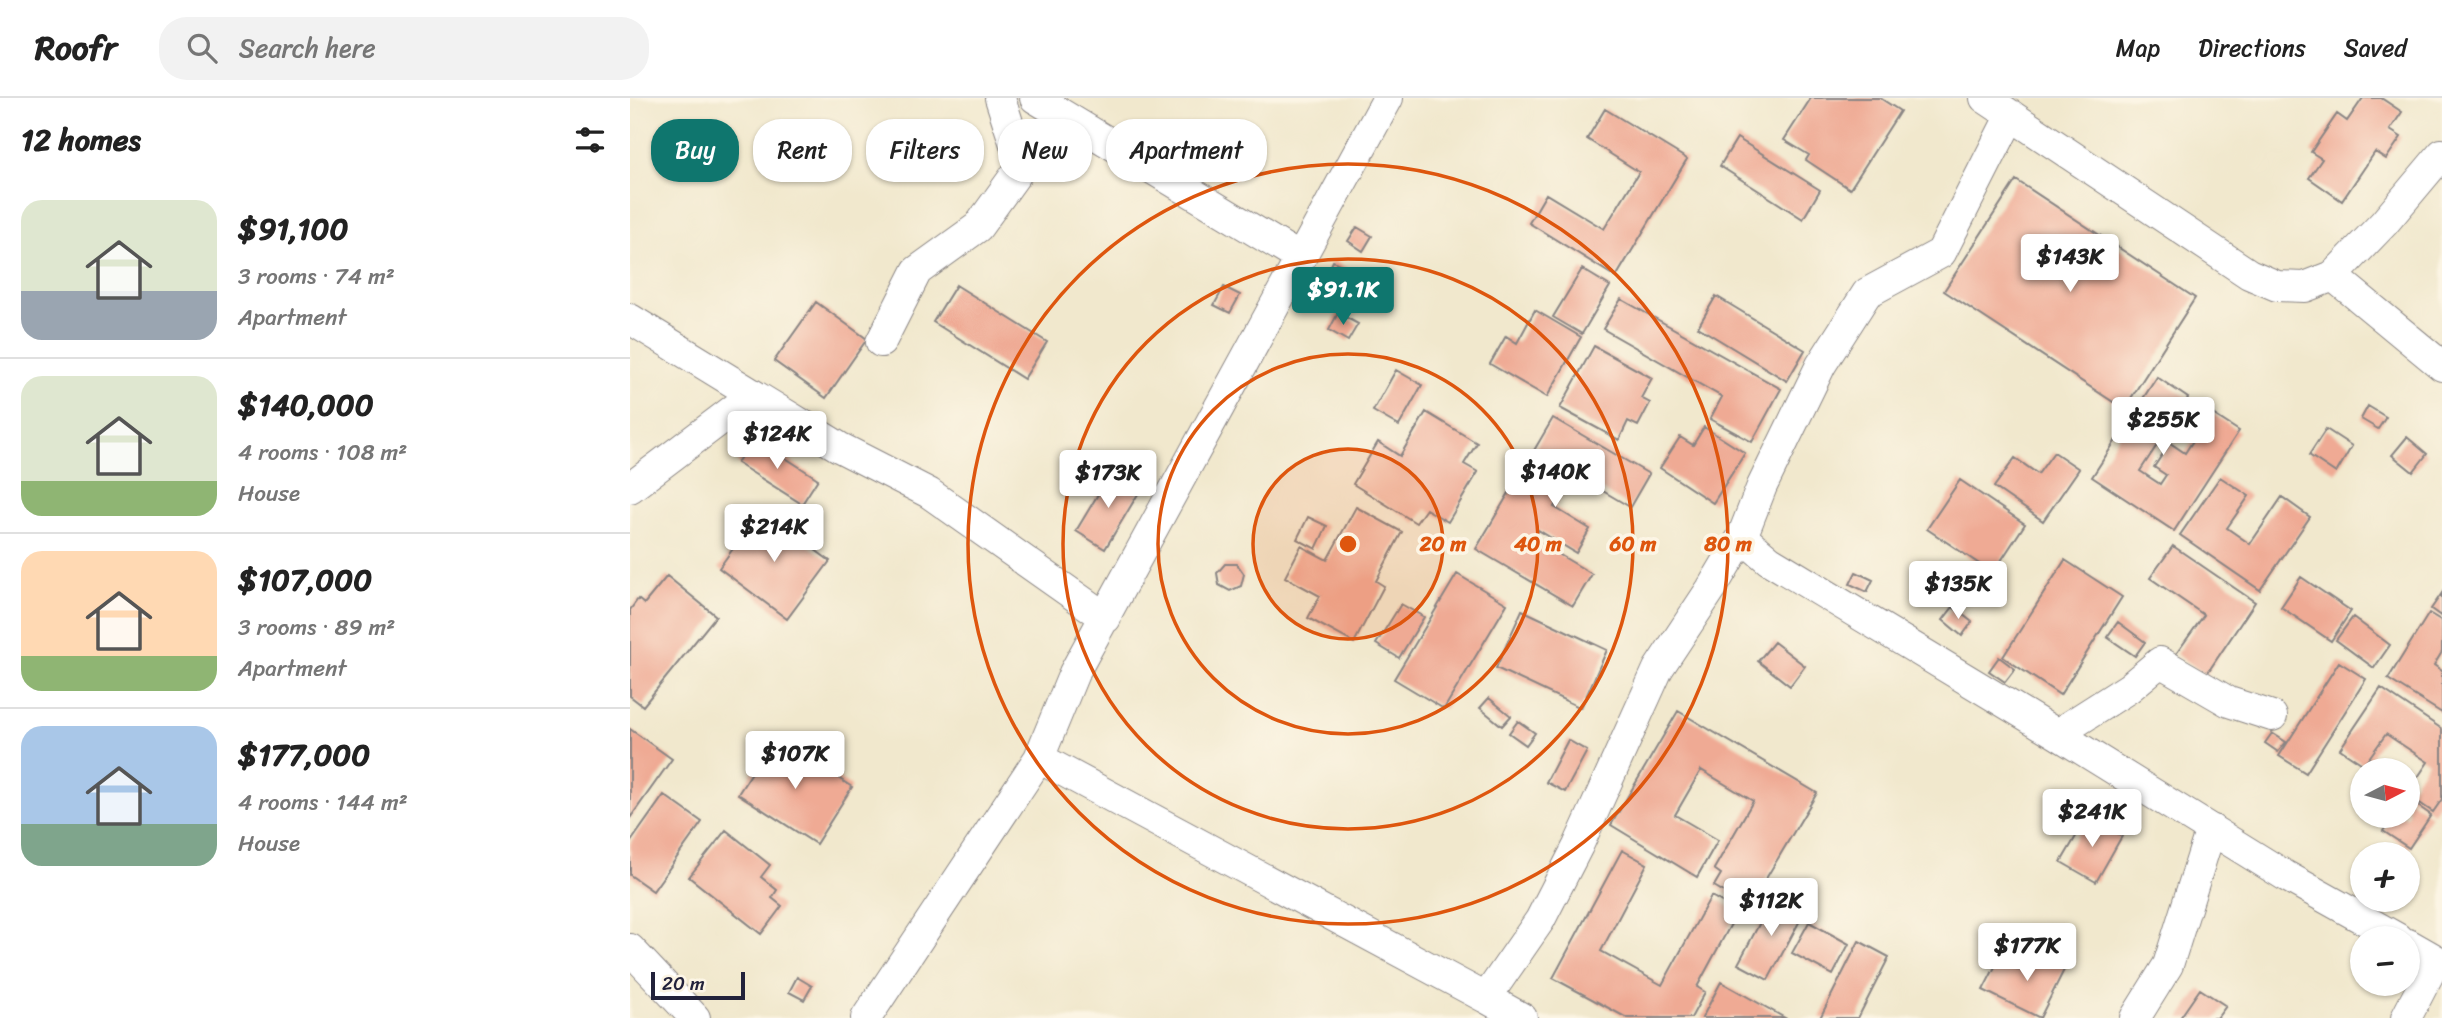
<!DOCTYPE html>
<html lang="en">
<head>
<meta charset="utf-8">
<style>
	:root { --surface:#fff; --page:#f2f2f2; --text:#222; --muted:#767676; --line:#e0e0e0; --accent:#0f766e }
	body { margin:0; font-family:Sriracha,sans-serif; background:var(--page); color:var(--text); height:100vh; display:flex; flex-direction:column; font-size:26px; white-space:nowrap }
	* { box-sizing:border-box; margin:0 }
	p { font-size:23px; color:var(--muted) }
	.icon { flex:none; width:38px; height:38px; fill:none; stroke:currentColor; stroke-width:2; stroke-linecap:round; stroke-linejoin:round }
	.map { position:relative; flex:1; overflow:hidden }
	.panel { display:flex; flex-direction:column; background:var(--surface); width:630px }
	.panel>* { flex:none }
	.banner { position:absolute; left:21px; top:21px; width:665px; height:63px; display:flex; gap:14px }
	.needle { width:46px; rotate:84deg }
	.buttons { position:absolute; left:1720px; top:660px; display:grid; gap:14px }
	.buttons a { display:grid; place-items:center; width:70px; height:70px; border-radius:50%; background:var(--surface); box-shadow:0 2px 5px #0004; font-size:35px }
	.scale { position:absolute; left:21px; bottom:18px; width:94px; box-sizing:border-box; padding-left:7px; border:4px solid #22223b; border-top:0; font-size:19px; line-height:24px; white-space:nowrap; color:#22223b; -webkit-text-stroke:5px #fcf5e5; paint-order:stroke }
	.price { position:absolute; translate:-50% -60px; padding:0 16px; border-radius:7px; background:#fff; color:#222; font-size:23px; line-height:46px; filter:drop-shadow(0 2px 4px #0008) }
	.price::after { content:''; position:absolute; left:50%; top:42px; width:21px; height:16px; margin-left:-10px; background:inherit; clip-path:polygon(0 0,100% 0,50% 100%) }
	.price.selected { background:var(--accent); color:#fff }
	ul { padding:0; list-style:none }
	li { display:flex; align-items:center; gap:21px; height:175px; padding:0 21px }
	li+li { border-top:2px solid var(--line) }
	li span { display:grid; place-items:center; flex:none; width:196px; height:140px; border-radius:21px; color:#555 }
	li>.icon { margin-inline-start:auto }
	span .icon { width:84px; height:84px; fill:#fffc; stroke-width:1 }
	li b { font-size:30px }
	h2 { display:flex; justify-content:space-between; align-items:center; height:84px; padding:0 21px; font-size:30px }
	.pill { padding:0 24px; border-radius:28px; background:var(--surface); box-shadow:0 2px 5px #0004; font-size:24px; line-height:63px }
	.pill.selected { background:var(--accent); color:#fff }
	header { display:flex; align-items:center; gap:42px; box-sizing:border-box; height:98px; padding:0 35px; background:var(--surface); border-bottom:2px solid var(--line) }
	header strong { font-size:33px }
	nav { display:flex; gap:38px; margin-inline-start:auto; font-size:24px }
	.search { width:490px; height:63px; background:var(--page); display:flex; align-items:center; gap:18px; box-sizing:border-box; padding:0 24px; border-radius:28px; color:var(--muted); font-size:26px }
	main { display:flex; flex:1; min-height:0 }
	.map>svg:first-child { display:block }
</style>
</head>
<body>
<header>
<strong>Roofr</strong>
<div class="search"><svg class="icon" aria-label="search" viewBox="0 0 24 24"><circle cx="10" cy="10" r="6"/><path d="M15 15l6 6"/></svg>Search here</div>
<nav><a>Map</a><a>Directions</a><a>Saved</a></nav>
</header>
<main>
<section class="panel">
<h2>12 homes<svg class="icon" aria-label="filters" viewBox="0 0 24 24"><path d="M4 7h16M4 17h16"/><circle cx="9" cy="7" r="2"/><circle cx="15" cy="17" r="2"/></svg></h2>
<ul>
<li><span style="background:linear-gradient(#dfe7d0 65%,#9aa5b1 0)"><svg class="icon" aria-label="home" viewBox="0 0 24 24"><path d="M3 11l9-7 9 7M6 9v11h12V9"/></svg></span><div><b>$91,100</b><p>3 rooms · 74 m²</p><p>Apartment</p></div></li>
<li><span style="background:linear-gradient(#dfe7d0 75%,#8fb573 0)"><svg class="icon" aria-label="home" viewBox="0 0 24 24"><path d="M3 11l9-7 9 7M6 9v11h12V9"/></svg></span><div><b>$140,000</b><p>4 rooms · 108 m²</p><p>House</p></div></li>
<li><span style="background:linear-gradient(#ffd9b3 75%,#8fb573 0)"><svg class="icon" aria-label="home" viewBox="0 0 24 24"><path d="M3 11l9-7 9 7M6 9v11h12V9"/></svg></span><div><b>$107,000</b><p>3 rooms · 89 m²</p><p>Apartment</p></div></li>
<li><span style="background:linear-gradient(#a9c7e8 70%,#7fa58c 0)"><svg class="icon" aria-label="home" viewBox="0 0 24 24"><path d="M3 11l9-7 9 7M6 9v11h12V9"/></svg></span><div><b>$177,000</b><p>4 rooms · 144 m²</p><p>House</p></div></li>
</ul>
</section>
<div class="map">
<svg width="1812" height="920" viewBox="0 0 1812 920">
	<rect width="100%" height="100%" fill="#fcf5e5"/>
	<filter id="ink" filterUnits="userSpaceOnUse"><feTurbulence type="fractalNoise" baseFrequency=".0143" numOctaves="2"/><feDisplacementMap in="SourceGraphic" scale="14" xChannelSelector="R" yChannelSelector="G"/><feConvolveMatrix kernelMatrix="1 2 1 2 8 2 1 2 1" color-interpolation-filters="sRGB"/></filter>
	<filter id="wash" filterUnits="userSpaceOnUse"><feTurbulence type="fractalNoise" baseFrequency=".00686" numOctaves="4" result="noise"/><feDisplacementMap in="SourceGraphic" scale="28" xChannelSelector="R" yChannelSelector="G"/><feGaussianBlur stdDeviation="1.57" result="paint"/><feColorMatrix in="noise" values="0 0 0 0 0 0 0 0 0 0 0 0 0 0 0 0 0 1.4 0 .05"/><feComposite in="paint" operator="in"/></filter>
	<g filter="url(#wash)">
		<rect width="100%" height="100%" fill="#f1e8cd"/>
		<g id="blocks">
			<path fill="#efaa94" d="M1181,0H1250L1270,13L1220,91L1176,62L1179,57L1154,42Z
				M1733,0H1751L1772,14L1760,32L1771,39L1756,61L1745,54L1712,103L1679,80L1692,61L1681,54L1707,16L1717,23Z
				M975,11L1057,61L986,179L899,125L916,96L974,131L1009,74L957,41Z
				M1107,40L1190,92L1173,121L1090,68Z
				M1386,82L1565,200L1494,311L1314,193Z
				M727,129L742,138L733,153L718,143Z
				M703,163L725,174L718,188L696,177Z
				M952,171L980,188L952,236L923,219Z
				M326,187L417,244L394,281L303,224Z
				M594,189L610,197L600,215L584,207Z
				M1086,198L1175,252L1157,283L1068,229Z
				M991,201L1151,291L1122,344L1080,321L1092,299L973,231Z
				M186,204L237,241L196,300L144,263Z
				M905,212L951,239L917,299L860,266L876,238L887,245Z
				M708,215L728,226L718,243L699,232Z
				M964,248L1022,280L1011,300L1020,305L1008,328L998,323L989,342L930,310Z
				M766,272L792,287L769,328L743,313Z
				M1527,279L1558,300L1510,373L1530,386L1536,377L1524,369L1540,345L1555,355L1581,315L1609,333L1544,433L1462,379Z
				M1738,308L1756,319L1748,331L1731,321Z
				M796,314L847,345L834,366L848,374L818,424L796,411L786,425L723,386L748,344L770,358Z
				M923,320L1019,376L1000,409L944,376L924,409L960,431L946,455L908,432L903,441L962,476L943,508L846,451Z
				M1074,329L1115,355L1083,405L1030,370L1050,339L1063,347Z
				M1696,331L1722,348L1706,375L1679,357Z
				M123,339L188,381L172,406L107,365Z
				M1777,339L1797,356L1783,374L1762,357Z
				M1424,354L1449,371L1413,423L1364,389L1385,360L1408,376Z
				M482,373L511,391L475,451L446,433Z
				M1590,379L1619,398L1597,430L1620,446L1652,399L1680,419L1630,492L1550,437Z
				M1330,382L1395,426L1363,475L1297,431Z
				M726,409L772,434L746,483L754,488L724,545L678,520L690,498L655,479L671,448L697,462Z
				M131,412L200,463L157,521L89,470Z
				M678,419L697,428L686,451L667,441Z
				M1543,448L1625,504L1576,577L1546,556L1574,517L1520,480Z
				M1435,462L1492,499L1430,597L1373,559Z
				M595,466H607L614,476L611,488L600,493L589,487L587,475Z
				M1226,474L1243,482L1237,494L1220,486Z
				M827,476L877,506L814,611L764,581Z
				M37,478L86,518L13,608L0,598V512L8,501L14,506Z
				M1671,479L1721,513L1701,543L1651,509Z
				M1812,495V519L1801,511Z
				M771,506L794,519L769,560L746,546Z
				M1323,509L1342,524L1332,538L1313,522Z
				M892,512L977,552L951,610L866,570Z
				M1799,515L1812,523V554L1804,567L1812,573V615L1758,581Z
				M1723,519L1760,547L1744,570L1706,542Z
				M1488,524L1515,544L1505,558L1477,539Z
				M1144,544L1175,568L1160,588L1128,563Z
				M1369,559L1385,571L1375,584L1359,573Z
				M1709,564L1736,581L1676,675L1649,658Z
				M1751,590L1812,631V701L1803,714L1778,697V694L1798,664L1756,636L1734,667L1710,651Z
				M859,600L881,618L872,628L850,610Z
				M1048,613L1187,695L1119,809L1084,788L1091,776L1084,771L1123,703L1071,672L1045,717L1088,742L1067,779L981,727Z
				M888,623L905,635L896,647L879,635Z
				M0,631L42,661L0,720Z
				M1642,635L1656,644L1648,654L1635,645Z
				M145,639L222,689L186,746L108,696Z
				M938,642L957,653L935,694L916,684Z
				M34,697L72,724L23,793L0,777V745Z
				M1778,701L1801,717L1779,750L1753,733L1764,718H1778Z
				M1458,718L1492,738L1466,784L1431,764Z
				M96,732L140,767L131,779L147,792L142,800L152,808L131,836L59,779Z
				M992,752L1017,766L971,853L1032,887L1081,798L1108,813L1067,889L1075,894L1061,920H997L923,880Z
				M1144,798L1174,815L1138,882L1108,866Z
				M1179,824L1219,846L1203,877L1162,855Z
				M1229,843L1259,859L1228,920H1190Z
				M1408,850L1437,866L1410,920L1353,892L1369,861L1395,875Z
				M167,879L182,888L174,902L159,894Z
				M1091,884L1155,920H1072Z
				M1570,891L1596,908L1587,920H1550Z"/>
		</g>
	</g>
	<g filter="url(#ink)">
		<use href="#blocks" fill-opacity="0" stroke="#8a8584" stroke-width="2"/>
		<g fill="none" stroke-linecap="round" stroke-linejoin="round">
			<g stroke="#8a8584" stroke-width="32">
				<path id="street" d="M405,0L670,160
					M1355,0L1619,176L1647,188L1675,189L1703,178L1754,125L1812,56
					M1703,178L1812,268
					M0,221L209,349L299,395L476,520
					M251,244L287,173L348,129L392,68L370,0
					M0,390L123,297
					M1112,439L1132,388L1191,267L1237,195L1311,155L1381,17
					M1427,636L1499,590L1530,564L1599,604L1642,618
					M409,660L856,900L910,822L948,748L1028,571L1081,491L1112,439L1139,462L1427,636L1656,778L1767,840
					M0,851L65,920
					M856,900L892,920
					M236,920L409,660L444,575L758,0
					M1505,920L1538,867L1581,731
					M1776,920L1806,862L1778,846"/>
			</g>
			<use href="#street" stroke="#fff" stroke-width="30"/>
		</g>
	</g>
	<circle cx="718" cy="446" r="95" fill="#de560e" fill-opacity=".12"/>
	<g fill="none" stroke="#de560e" stroke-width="3.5">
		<circle cx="718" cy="446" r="95"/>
		<circle cx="718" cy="446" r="190"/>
		<circle cx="718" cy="446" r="285"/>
		<circle cx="718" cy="446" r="380"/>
	</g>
	<circle cx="718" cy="446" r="10" fill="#de560e" stroke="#fcf5e5" stroke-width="3.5"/>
	<g font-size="21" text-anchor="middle" font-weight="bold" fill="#de560e" stroke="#fcf5e5" stroke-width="7" stroke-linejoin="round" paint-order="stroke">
		<text x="813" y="453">20 m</text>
		<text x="908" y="453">40 m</text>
		<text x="1003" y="453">60 m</text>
		<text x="1098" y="453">80 m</text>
	</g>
</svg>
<div class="buttons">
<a><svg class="needle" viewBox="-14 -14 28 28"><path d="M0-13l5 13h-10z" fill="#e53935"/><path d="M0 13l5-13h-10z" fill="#767676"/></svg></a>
<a>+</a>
<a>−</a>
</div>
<div class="scale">20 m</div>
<b class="price" style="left:1440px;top:196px">$143K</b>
<b class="price selected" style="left:713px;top:229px">$91.1K</b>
<b class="price" style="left:1533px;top:359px">$255K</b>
<b class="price" style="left:147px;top:373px">$124K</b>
<b class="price" style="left:925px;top:411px">$140K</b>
<b class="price" style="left:478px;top:412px">$173K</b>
<b class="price" style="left:144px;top:466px">$214K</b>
<b class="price" style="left:1328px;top:523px">$135K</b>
<b class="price" style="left:165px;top:693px">$107K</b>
<b class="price" style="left:1462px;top:751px">$241K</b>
<b class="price" style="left:1141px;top:840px">$112K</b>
<b class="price" style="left:1397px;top:885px">$177K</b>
<div class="banner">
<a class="pill selected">Buy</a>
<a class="pill">Rent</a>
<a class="pill">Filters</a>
<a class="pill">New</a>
<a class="pill">Apartment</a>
</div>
</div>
</main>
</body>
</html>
